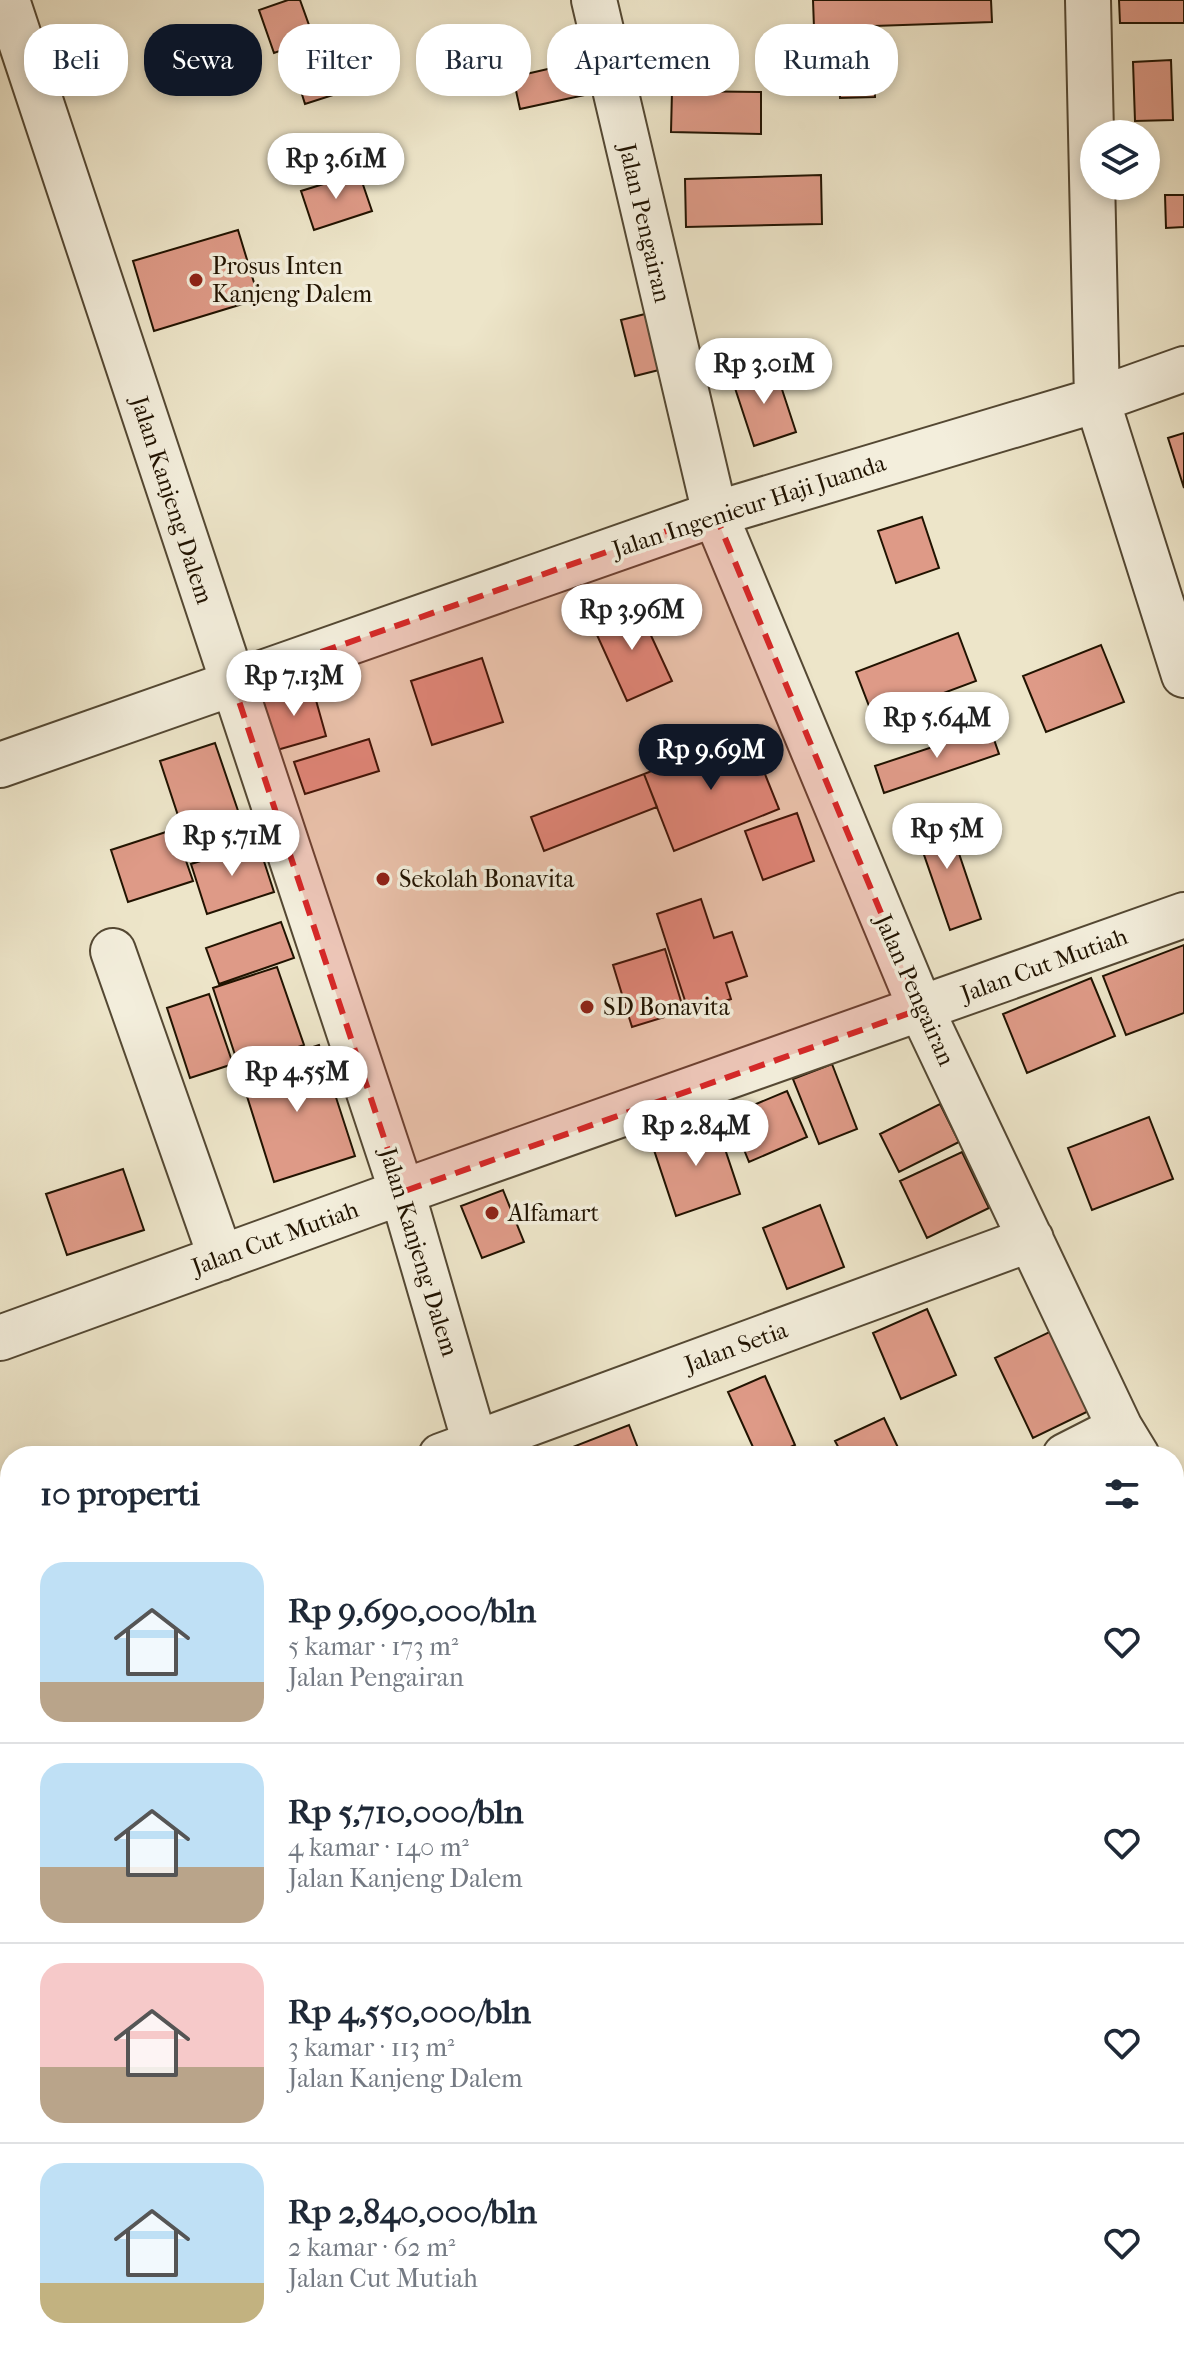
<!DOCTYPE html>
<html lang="id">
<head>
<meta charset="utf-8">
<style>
	:root { --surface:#fff; --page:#f2f2f3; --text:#1f2937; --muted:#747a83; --line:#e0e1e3; --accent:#111827 }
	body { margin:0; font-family:"IM FELL French Canon",serif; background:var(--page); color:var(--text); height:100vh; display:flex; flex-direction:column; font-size:30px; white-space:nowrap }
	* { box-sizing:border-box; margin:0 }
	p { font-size:26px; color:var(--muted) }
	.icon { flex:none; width:44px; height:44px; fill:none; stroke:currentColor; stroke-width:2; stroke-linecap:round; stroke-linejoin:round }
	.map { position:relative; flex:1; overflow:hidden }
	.panel { position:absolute; left:0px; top:1446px; width:1184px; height:914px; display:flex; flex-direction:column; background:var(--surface); border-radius:32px 32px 0 0; box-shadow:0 4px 12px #0003 }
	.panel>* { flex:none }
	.hud { position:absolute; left:24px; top:24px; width:1136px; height:72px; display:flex; gap:16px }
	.fabs { position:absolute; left:1080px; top:120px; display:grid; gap:16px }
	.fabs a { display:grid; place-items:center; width:80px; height:80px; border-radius:50%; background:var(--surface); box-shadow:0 4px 12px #0003; font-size:40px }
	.price { position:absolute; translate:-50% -68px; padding:0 18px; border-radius:28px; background:#fff; color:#222; font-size:26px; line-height:52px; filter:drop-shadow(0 2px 4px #0008) }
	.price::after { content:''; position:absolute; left:50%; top:48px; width:24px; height:18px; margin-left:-12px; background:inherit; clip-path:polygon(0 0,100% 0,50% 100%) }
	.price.selected { background:var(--accent); color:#fff }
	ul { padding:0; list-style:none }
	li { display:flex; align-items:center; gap:24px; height:200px; padding:0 40px }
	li+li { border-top:2px solid var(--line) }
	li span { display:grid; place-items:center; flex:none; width:224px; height:160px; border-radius:24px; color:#555 }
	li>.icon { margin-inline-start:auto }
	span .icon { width:96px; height:96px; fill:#fffc; stroke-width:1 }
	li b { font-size:34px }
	h2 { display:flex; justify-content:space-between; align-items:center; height:96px; padding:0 40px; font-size:34px }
	.tag { padding:0 28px; border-radius:32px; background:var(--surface); box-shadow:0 4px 12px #0003; font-size:28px; line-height:72px }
	.tag.selected { background:var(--accent); color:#fff }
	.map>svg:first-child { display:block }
</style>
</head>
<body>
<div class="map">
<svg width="1184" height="2359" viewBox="0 0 1184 2359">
	<rect width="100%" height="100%" fill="#ede5c9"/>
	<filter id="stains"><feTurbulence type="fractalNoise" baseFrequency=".0025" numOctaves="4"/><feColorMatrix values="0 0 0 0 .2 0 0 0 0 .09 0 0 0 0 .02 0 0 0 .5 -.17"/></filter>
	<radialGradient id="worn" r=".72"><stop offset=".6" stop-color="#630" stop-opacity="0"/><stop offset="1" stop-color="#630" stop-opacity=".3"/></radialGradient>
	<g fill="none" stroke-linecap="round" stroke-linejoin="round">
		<path stroke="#697a6d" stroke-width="11" d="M1174,2158L1184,2153
			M772,2359L789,2350"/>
	</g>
	<path fill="#de9a87" stroke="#211301" stroke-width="2" d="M288,0H300L314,39L274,53L259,10Z
		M813,0H991L992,22L814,28Z
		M1119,0H1184V23H1120Z
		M377,42L389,77L305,104L294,69Z
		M839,53H874L875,97L840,98Z
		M587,60L594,93L520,109L513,77Z
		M1171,60L1173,120L1135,121L1133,62Z
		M672,91L761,92V134L671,132Z
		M359,173L372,211L314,230L301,191Z
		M821,175L822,224L686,227L685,179Z
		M1165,195H1184V227L1166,228Z
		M238,230L259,299L154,331L133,261Z
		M649,313L663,369L635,376L621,320Z
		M774,365L796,432L754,446L732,379Z
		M1184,433V488L1168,438Z
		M922,517L939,568L896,583L878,531Z
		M636,603L672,681L627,701L592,624Z
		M958,633L976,681L874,719L856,672Z
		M1101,645L1124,702L1046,732L1023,676Z
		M482,658L503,722L432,745L411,681Z
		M312,686L326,736L277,750L263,700Z
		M990,728L999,754L884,793L875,766Z
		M748,732L779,809L674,851L644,774Z
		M369,739L379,771L305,794L294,762Z
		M215,743L249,843L193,861L160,761Z
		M644,774L657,807L544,851L531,817Z
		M945,812L981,919L950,930L913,823Z
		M797,813L814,861L763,880L745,831Z
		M175,829L193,881L128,902L111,850Z
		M258,843L274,892L207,914L191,864Z
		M701,899L714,938L732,932L747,976L726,983L731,999L689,1013L657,914Z
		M281,922L294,958L219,984L206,948Z
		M1184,945V1013L1126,1035L1103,976Z
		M665,949L684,1011L632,1027L613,965Z
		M277,967L304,1045L239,1067L213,988Z
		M1091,978L1115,1036L1027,1073L1003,1014Z
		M209,994L233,1064L190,1078L167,1008Z
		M319,1045L355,1156L274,1182L239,1071Z
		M832,1064L857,1129L819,1144L793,1079Z
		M787,1091L807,1137L749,1162L730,1115Z
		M940,1104L959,1142L899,1172L880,1134Z
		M1149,1117L1173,1179L1092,1210L1068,1148Z
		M715,1119L740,1194L676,1216L651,1141Z
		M962,1152L989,1208L927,1238L900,1181Z
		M123,1169L144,1230L67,1255L46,1194Z
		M503,1190L524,1242L482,1258L461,1206Z
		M820,1205L844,1267L787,1289L763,1228Z
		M927,1309L956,1375L901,1399L873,1333Z
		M1060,1327L1099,1406L1033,1438L995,1358Z
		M765,1376L795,1445L770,1456H757L728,1392Z
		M884,1418L902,1456H843L835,1441Z
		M629,1425L641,1456H567L565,1450Z
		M1184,1839V1888L1174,1868V1844Z
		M1174,1897L1184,1919V1958L1174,1963Z"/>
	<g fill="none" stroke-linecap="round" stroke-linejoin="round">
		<g stroke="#544833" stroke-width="48">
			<path id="minor" d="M7,0L402,1192L475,1443L484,1456
				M594,0L715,514L921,1009L1120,1428L1137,1456
				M1088,0L1097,400L1184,675
				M0,765L715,514L1097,400L1184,369
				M113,951L221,1258
				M0,1338L402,1192L1184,915
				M441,1456L1031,1239
				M1065,1456L1120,1428
				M1174,1520L1184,1537
				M0,1625L10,1621
				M0,1744L10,1759
				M1174,1776L1184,1771
				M0,2126L10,2120
				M1174,2187L1184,2203
				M0,2249L10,2264
				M69,2350L75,2359
				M530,2350L538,2359
				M928,2350L934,2359
				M264,2359L277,2350
				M837,2359L856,2350"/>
		</g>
		<use href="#minor" stroke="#f3eedc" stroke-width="44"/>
	</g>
	<path fill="#d62828" fill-opacity="0.2" stroke="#d62828" stroke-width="6" stroke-dasharray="16 10" stroke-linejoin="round" d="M715,514L921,1009L402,1192L233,683Z"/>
	<g fill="#8f2418" stroke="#f3eedc" stroke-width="3">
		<circle cx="196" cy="280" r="8"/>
		<circle cx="383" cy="879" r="8"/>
		<circle cx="587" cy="1007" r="8"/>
		<circle cx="492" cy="1213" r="8"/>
	</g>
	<g text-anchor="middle" stroke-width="7" stroke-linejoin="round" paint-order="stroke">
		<g font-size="24" fill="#211301" stroke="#f3eedc">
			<text transform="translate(645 223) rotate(77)" y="8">Jalan Pengairan</text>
			<text transform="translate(172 500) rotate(72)" y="8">Jalan Kanjeng Dalem</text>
			<text transform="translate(749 506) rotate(-18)" y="8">Jalan Ingenieur Haji Juanda</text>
			<text transform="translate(1044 965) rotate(-20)" y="8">Jalan Cut Mutiah</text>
			<text transform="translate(915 990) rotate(66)" y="8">Jalan Pengairan</text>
			<text transform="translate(275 1238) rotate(-20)" y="8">Jalan Cut Mutiah</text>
			<text transform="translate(419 1252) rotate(73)" y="8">Jalan Kanjeng Dalem</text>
			<text transform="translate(736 1347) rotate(-20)" y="8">Jalan Setia</text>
		</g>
		<g font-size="24" fill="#211301" stroke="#f3eedc" text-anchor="start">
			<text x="212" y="274">Prosus Inten<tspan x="212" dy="28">Kanjeng Dalem</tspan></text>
			<text x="399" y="887">Sekolah Bonavita</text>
			<text x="603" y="1015">SD Bonavita</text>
			<text x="508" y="1221">Alfamart</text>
		</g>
	</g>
	<rect width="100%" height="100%" filter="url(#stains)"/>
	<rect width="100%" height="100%" fill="url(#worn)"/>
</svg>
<div class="fabs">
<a><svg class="icon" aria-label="layers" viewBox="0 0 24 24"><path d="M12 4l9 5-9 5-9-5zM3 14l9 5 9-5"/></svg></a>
</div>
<b class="price" style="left:336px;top:201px">Rp 3.61M</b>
<b class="price" style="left:764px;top:406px">Rp 3.01M</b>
<b class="price" style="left:632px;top:652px">Rp 3.96M</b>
<b class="price" style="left:294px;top:718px">Rp 7.13M</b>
<b class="price" style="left:937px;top:760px">Rp 5.64M</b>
<b class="price selected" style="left:711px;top:792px">Rp 9.69M</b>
<b class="price" style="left:947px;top:871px">Rp 5M</b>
<b class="price" style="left:232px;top:878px">Rp 5.71M</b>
<b class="price" style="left:297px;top:1114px">Rp 4.55M</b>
<b class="price" style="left:696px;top:1168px">Rp 2.84M</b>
<div class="hud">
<a class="tag">Beli</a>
<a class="tag selected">Sewa</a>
<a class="tag">Filter</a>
<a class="tag">Baru</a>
<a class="tag">Apartemen</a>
<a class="tag">Rumah</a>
</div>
<section class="panel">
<h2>10 properti<svg class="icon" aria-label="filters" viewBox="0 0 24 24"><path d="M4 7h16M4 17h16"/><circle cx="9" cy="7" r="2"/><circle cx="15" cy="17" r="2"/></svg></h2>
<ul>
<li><span style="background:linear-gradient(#bfe0f5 75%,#b9a48a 0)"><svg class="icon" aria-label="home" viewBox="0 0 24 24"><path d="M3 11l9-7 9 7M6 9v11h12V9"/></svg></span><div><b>Rp 9,690,000/bln</b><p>5 kamar · 173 m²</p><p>Jalan Pengairan</p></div><svg class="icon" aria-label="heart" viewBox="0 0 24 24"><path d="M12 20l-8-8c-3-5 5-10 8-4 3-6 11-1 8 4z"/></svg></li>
<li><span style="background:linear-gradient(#bfe0f5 65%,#b9a48a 0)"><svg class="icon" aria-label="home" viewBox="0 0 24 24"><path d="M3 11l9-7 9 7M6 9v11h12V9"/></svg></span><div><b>Rp 5,710,000/bln</b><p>4 kamar · 140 m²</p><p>Jalan Kanjeng Dalem</p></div><svg class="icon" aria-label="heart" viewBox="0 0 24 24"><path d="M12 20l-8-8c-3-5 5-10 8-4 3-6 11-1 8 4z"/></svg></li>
<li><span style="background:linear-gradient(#f6c9c9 65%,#b9a48a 0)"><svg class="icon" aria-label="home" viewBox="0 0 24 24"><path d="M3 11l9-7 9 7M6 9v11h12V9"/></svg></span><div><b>Rp 4,550,000/bln</b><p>3 kamar · 113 m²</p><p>Jalan Kanjeng Dalem</p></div><svg class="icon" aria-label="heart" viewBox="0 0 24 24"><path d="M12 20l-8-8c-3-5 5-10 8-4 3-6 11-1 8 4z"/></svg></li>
<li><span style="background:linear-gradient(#bfe0f5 75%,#c2b280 0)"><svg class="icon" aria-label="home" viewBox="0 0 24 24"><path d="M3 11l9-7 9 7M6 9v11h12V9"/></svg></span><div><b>Rp 2,840,000/bln</b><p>2 kamar · 62 m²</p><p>Jalan Cut Mutiah</p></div><svg class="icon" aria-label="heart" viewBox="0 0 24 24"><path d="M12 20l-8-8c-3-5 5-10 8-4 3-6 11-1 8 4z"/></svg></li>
</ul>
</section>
</div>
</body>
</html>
